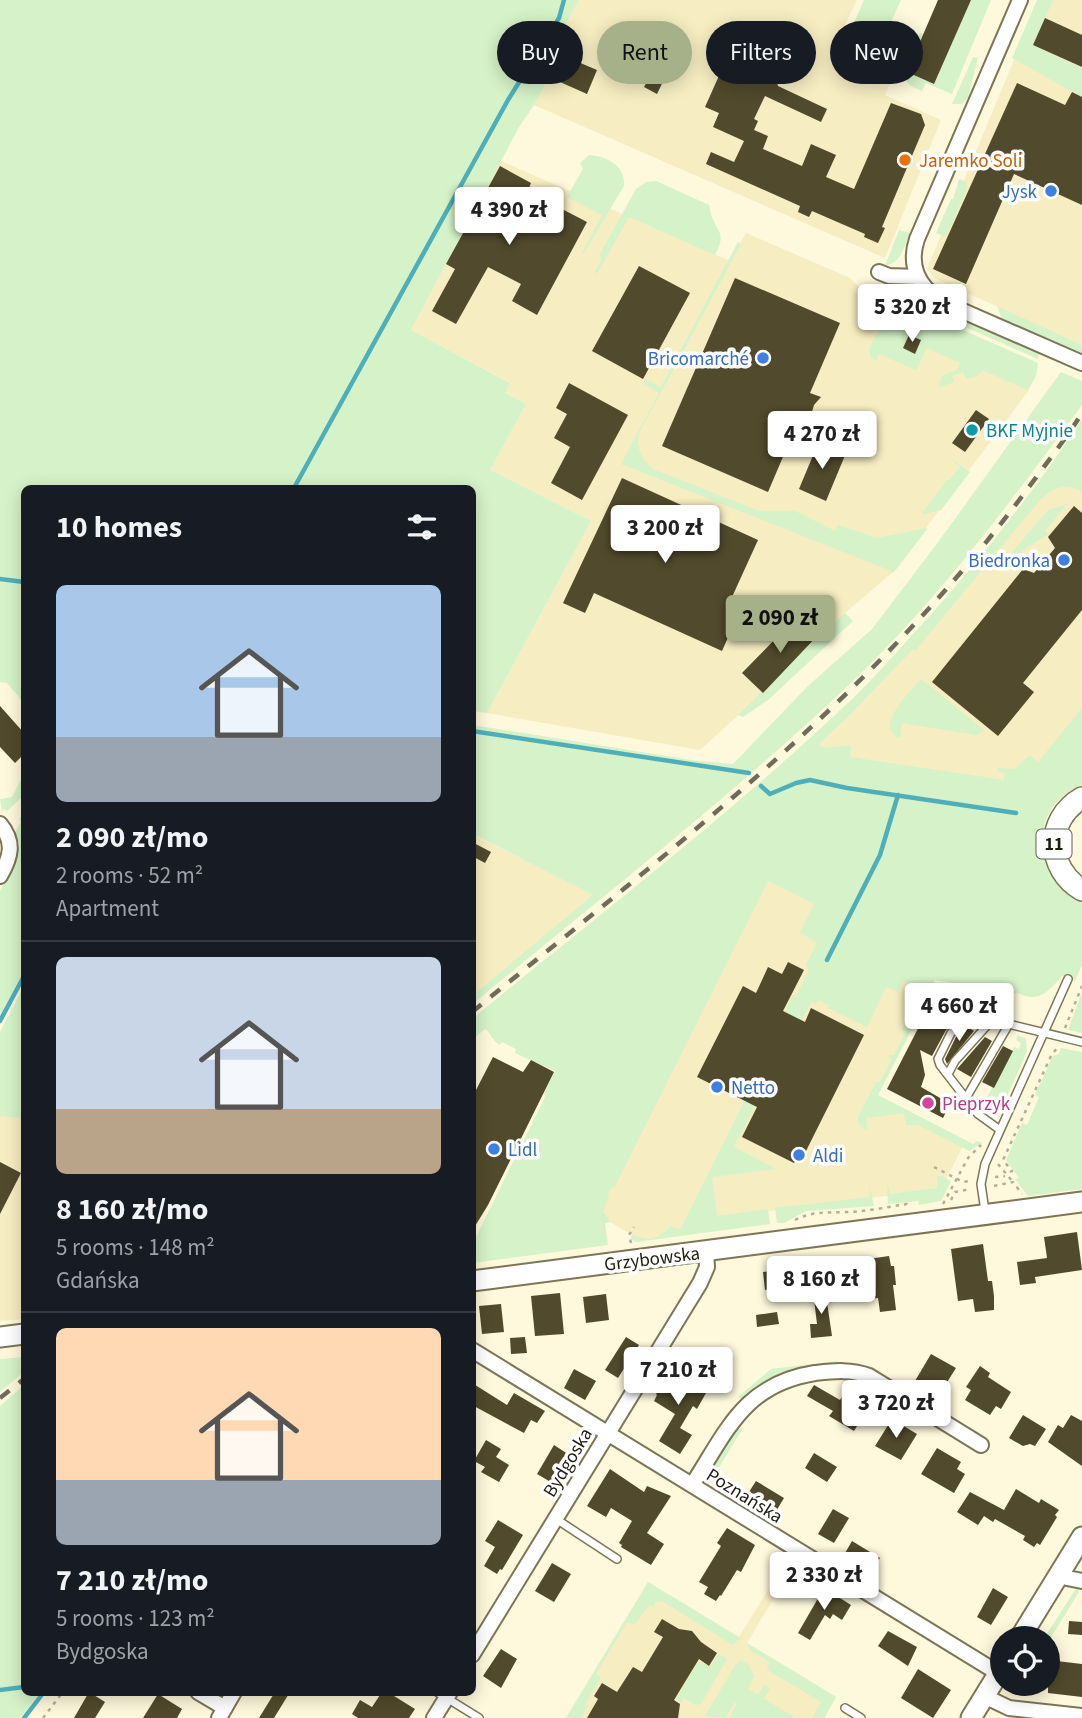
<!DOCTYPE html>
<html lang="en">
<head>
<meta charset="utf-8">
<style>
	:root { --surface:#171b24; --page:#242831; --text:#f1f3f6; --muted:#9ea1a6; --line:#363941; --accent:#a6b089 }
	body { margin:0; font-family:"Source Sans 3",sans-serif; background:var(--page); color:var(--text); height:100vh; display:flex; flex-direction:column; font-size:26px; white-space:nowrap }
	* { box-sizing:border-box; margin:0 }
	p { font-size:23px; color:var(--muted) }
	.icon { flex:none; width:38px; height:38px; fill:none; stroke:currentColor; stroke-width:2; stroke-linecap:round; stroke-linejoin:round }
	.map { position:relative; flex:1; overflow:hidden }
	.sheet { position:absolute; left:21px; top:485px; width:455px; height:1211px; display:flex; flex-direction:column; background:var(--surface); border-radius:10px; box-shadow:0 4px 18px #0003 }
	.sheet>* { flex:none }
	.guide { position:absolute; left:497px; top:21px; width:480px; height:63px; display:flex; gap:14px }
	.controls { position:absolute; left:990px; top:1626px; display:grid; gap:14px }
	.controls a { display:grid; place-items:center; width:70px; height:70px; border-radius:50%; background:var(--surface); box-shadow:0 4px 18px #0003; font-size:35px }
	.price { position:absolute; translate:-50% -60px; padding:0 16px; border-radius:7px; background:#fff; color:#222; font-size:23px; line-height:46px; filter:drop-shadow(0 2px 4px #0008) }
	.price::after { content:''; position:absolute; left:50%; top:42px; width:21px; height:16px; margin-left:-10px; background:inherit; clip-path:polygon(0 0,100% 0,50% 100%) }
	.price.on { background:var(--accent); color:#111 }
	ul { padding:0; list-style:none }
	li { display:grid; align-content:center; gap:14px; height:371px; padding:0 35px }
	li+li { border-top:2px solid var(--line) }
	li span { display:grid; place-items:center; height:217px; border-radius:10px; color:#555 }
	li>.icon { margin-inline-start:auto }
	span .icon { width:126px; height:126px; fill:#fffc; stroke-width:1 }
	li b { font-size:30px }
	h2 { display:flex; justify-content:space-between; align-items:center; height:84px; padding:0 35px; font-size:30px }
	.tag { padding:0 24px; border-radius:32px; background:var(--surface); box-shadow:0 4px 18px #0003; font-size:24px; line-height:63px }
	.tag.on { background:var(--accent); color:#111 }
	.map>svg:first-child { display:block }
</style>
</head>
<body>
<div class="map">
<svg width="1082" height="1718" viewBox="0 0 1082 1718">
	<rect width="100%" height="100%" fill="#fef8dc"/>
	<path fill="#f6edc2" d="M579,0H857L833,50L892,78L885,95L941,120L885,258L534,105L564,51L555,46Z
		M1039,0H1082V345L934,278L927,269Z
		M501,161L730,261L746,233L850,278L868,297L892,306L883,327L1029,390L893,572L811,642L763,693L700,750L487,713L591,521L490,470L526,404L504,392L509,382L411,330Z
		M1082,447V717L1059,751L1005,783L856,759L817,745L853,712L942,618Z
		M472,834L594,895L473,995H472Z
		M767,874L848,913L935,980L875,1095L964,1144L941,1189L689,1221L683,1232L669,1228L657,1238L640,1239L610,1222L598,1209Z
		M0,1093L24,1097V1319L0,1321Z
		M788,1550L803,1559L796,1561L747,1643L836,1697L824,1718H566L648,1582L739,1637L789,1556Z"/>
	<path fill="#d5f2c8" d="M0,0H579L555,45L564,51L534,105L519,127L411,330L510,383L505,393L526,404L490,470L591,521L487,713L473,711L472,488H24V703L7,683L0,682Z
		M864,0H901L877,53L847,39Z
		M971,0H991L952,94L926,83L922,91C912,87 905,85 904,73L920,33L923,34L907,72L934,84Z
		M1037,0H1053L1033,45L1082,68V97L1012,58Z
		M973,57L978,58L968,98L962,104H952Z
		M589,155C607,156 626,166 624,186L584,253H582L602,215L567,197L583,169L580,163Z
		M959,179L967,182L966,185L968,186L946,237L936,233L951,199H953Z
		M656,181L709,205C710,209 710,213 712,217C719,235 726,233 715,255L629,217L597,274L595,271L601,260L600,254L636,189L646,182Z
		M899,230L910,233C904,247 901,263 885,266Z
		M738,242L741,244L639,433C636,448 641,459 653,469L759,511H795L835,531L838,525L876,538L928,528L894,572L621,464L659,393L643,383L645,379L661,387Z
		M901,303L1038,363L1036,376L1028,390L982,370L978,376L966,379L963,372L952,376L954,382L940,387L939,384L943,375L957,370L960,363L927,348L916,370L879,354L876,361L871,358L869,349L889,307Z
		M997,306L1082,345V354L1002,319Z
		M950,314L1039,353L1038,359L952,321Z
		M1061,372L1082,381V405C1012,500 941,596 856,678C735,794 601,897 473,1004V995L593,895L473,834V725L691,760L733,764L808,686L872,629L939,541Z
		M1082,419V492C1065,481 1054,488 1040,500L915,651L913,649L853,712L818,745L826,748L851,745L850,757L1004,780L1005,773L997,771L998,768L1015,769L1029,755L1038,762L1082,708V785C1026,807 1032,878 1082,903V965L1075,981L1062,976C1050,990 1039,1003 1020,994L935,980L926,997L928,998L878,1095L973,1144L977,1141L982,1143L969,1151L918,1125H906L904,1113L866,1118L867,1129H863L858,1123V1117L876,1082H880L891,1060L889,1055H894L905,1033L902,1029L921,991L903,981L897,992L886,987L867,1027L828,1008L829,1005L819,1000L816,1004L811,1002L802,1020L790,1034L734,1147L776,1169L712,1177L717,1216L768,1209L770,1224L636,1242L631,1239L632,1234C648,1243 659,1238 671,1226L680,1230L753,1084L750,1082L793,995L796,996L809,970L806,965L817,942L800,933L814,904L768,881L614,1188L612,1187L607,1196L609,1197L603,1211L610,1222L605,1223L608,1245L473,1263L472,1236L476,1237L545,1097L544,1094L555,1071L515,1053L516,1049L502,1042L500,1045C492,1041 492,1034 485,1029L473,1039V1018C599,915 731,814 850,701C869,683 887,663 905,643C970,573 1029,499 1082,419Z
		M949,457L970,472L941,510L924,514L922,513L947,480H949L960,467Z
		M1067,504L1045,531L1049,535L1048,536L1047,535L1004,562L1048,510Z
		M845,613L853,621L768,700L743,717L738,715C774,681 807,645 845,613Z
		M921,679L984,730L976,735L902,723L900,738C872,728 911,691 921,679Z
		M24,774V795L7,811L4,809L2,811L0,799L12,797Z
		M24,814V971L0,1016V891L17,857L19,843L15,832L21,822L19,819Z
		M24,986V1106L21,1118L0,1116V1032Z
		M1082,992V1033L1068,1030Z
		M1018,1035L1026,1039L1027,1052L1006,1099C999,1104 993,1105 986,1099L1014,1047L1019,1049L1021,1043L1016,1040Z
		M1061,1048L1082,1052V1189L1028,1196L1015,1179L1019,1178L1006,1160L1022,1123L1027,1125L1039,1097L1035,1095L1053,1056L1059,1054Z
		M937,1176H941L951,1181L941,1201L919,1205L918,1201L888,1204L887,1183L890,1194L937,1188Z
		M869,1185L874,1206L806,1211L784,1223H777L775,1208L870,1197Z
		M24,1357V1372L0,1392V1359Z
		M838,1361L839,1364C803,1368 770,1373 743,1399L738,1397L771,1369Z
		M24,1385V1692H41L20,1718H0V1406Z
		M743,1428L707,1487H705V1478L737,1429Z
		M648,1582L740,1638L733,1645L662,1601L655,1602V1605L648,1606L634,1625L627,1622L596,1674L601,1677L585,1705L587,1707L581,1718H566Z
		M1077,1587L1079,1592L1048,1642V1638H1044Z
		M747,1643L836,1697L824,1718H812L821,1702L769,1671L767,1667L770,1662L750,1650Z
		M719,1654L727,1659L701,1704L695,1705L684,1698L681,1703L676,1699L699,1661L710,1667Z
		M741,1660L749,1665L754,1676L748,1689L758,1695L764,1685L770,1688L764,1699L796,1718H729L737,1704L735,1702L725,1718L705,1716L736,1664Z"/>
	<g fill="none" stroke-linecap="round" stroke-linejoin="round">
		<path stroke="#4fafb9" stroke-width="4.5" d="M294,488L508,100L559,18L564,0
			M0,579L24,582
			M472,731L749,773
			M761,786L770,794L796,783L810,780L847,788L1016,813
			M827,960L880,855L898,795
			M0,1021L24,976
			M0,1690L24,1687
			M24,1718L44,1692"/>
	</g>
	<path fill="#514a2c" d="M938,0H971L934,84L907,72Z
		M1045,18L1082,35V67L1033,45Z
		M774,22L793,31L783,55L788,57L777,82L778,86L827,109L821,122L765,96L754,119L758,121L754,130L768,136L763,149L802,166L811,144L836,155L826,177L854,189L891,103L921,114L925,125L882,227L885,228L878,243L864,237L865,234L812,211L809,217L798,212L800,206L706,164L711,152L734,162L744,141L713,127L719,113L705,107L722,69L736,75L760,23L771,28Z
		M564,56L597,70L587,94L560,82L564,73L558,71Z
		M658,61L670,67L657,94L644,87Z
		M1017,83L1065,105L1072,92L1082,97V205L1014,174L966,284L933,269Z
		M500,166L531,183L528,190L539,197L531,212L554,224L562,209L587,222L537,315L512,301L521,284L488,267L456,324L432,311L455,269L446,264Z
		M639,266L690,293L643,379L592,351Z
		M735,278L840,323L810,393L821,397L814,405L807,428L797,424L768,492L662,446Z
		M909,335L921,340L915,354L903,348Z
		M569,383L628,415L582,500L551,483L570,447L554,438L567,414L556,408Z
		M976,410L989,419L965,452L952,443Z
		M819,441L846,453L826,501L799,489Z
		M622,478L758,540L727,608L739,613L722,651L594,593L585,613L563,603Z
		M1074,506L1082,513V610L1023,683L1034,692L998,736L932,682L1023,569L1034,573L1055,548L1048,537Z
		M809,621L821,632L763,693L742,673L791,623L800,631Z
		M0,706L24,733V754L15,763L0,747Z
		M472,842L491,852L485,863L472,856Z
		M788,962L804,970L783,1011L805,1022L811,1008L864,1035L805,1153L801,1151L794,1163L742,1137L757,1107L697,1077L743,986L756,993L768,967L782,974Z
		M978,993L1001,997L999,1009L976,1005Z
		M929,1007L955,1021L946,1030L932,1056L920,1050L925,1075L921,1087L947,1102L948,1108L943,1118L887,1089Z
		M967,1027L974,1031L947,1064L945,1059L956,1037Z
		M985,1037L992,1041L971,1077L957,1069Z
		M1003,1046L1013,1051L994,1088L982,1082Z
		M493,1057L523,1072L531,1060L554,1072L488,1205L472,1231V1088L476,1090Z
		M0,1162L21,1173L0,1214Z
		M1077,1232L1082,1270L1035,1277L1036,1283L1020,1285L1017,1262L1047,1258L1044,1237Z
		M983,1244L988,1281H992L994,1296V1310L975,1312L973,1299L958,1301L951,1249Z
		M889,1256L891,1266H894L896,1285H893L896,1310L880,1312L878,1298L859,1300L857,1287L830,1291L828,1278L855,1275L854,1261Z
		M795,1268L798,1291L775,1294L774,1288L765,1290L763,1272Z
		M825,1289L832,1336L811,1338L810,1324H817L813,1291Z
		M560,1293L564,1334L535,1336L531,1296Z
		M606,1294L609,1320L586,1323L583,1297Z
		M501,1304L504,1332L482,1334L479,1306Z
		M777,1312L779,1324L757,1327L756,1315Z
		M525,1337L527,1353L511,1354L510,1338Z
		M626,1337L639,1345L618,1378L605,1370Z
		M931,1354L956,1368L939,1395L915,1381Z
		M673,1366L687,1375L684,1380L706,1393L697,1409L693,1406L680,1428L692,1435L680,1454L659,1441L675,1414L654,1401L657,1395L656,1394Z
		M980,1366L990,1373L988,1377L1011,1392L1001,1409L996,1406L990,1415L965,1400L971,1390L966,1387Z
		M574,1369L596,1381L585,1400L564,1388Z
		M472,1383L507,1405L514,1393L545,1411L537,1423L531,1420L524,1433L472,1405Z
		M814,1385L840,1400L846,1390L870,1405L854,1431L829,1416L833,1411L807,1396Z
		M1023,1415L1046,1429L1035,1446L1030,1444L1023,1446L1009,1438Z
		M1071,1415L1082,1421V1466L1048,1442L1058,1425L1063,1428Z
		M892,1419L917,1434L901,1460L875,1446Z
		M486,1440L501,1449L496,1457L509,1465L499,1482L481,1472L485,1467L474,1461Z
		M554,1445L571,1456L554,1484L537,1474Z
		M937,1448L961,1462L957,1469L965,1474L954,1493L921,1474Z
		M814,1453L837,1467L827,1482L805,1468Z
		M610,1469L644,1492L647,1486L671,1496L647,1533L664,1544L651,1565L621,1547L622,1545L619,1543L632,1521L611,1508L606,1517L587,1506Z
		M756,1481L784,1498L775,1513L747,1495Z
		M1016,1489L1039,1503L1041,1499L1059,1510L1055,1515L1057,1517L1040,1545L1037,1543L1034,1547L1023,1540L1025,1536L995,1519L993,1522L984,1516L978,1525L957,1512L970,1492L1004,1510Z
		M833,1509L849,1518L834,1543L818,1534Z
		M498,1520L523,1535L502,1570L500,1569L497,1574L484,1566L495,1547L485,1541Z
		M727,1528L755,1545L741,1572L737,1570L721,1596L720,1595L716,1601L704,1594L708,1587L699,1582L721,1546L717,1543Z
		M852,1541L880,1558L871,1572L844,1555Z
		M552,1563L571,1574L554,1602L535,1591Z
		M824,1588L851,1605L842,1620L833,1614L830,1619L825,1615L810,1640L798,1633Z
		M993,1588L1008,1597L991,1625L977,1617Z
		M662,1619L679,1629L692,1631L701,1642L717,1653L709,1666L699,1659L674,1700L680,1704L678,1718H587L598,1699L594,1696L602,1683L617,1692L633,1667L642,1672L663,1637L654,1632Z
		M1069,1621L1082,1622V1635L1068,1634Z
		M888,1631L917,1647L908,1666L878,1646Z
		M501,1649L517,1659L501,1688L483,1676Z
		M1048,1660L1082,1664V1697L1048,1693Z
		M918,1669L951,1690L933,1718L901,1698Z
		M89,1692L105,1702L95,1718H74Z
		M275,1692H290L274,1718H259Z
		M382,1692H396L394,1696L415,1709L409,1718H358L352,1714L360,1700L372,1707Z
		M158,1694L182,1709L177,1718H143Z"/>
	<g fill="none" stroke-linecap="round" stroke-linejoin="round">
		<g stroke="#7c7556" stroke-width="10">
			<path id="lane" d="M948,1074L955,1061L992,1020
				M966,1098L1009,1024
				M1000,1130L978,1114L940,1065L938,1059L951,1033L972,1015L1082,1042
				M985,1211L981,1184L985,1164L1068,979
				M556,1519L617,1559
				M437,1692L479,1718
				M845,1708L861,1718"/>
		</g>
		<g stroke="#7c7556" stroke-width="18">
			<path id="street" d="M1020,0L917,239C908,266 918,285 940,301L1082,363
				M879,272L889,276L917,277
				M0,824C15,842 11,857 0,876
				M472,1350L998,1673
				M692,1485C727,1431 744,1384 815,1373C834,1371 851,1369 869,1376L981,1445
				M1059,1574L1067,1578L1082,1581
				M472,1655L700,1283L707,1267L706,1251
				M198,1692L225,1708
				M984,1696L1009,1708L1082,1716
				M219,1718L234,1692
				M434,1718L450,1692"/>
		</g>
		<g stroke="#7c7556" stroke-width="23">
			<path id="secondary" d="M472,1281L1082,1202
				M0,1337L24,1334
				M1020,1638L1082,1537
				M971,1718L1003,1666"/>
		</g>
		<g stroke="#7c7556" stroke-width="24">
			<path id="primary" d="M1082,798C1045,819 1046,869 1082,890"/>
		</g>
		<path stroke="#b4af98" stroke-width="2.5" stroke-dasharray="3.5 5" stroke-linecap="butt" d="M1065,1028L1082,986
			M998,1164L1013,1182
			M934,1167L963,1182L969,1181
			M1010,1172L1012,1171L1003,1160L1051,1056L1057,1048
			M995,1177L1005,1176
			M994,1186L1013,1182L1022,1194
			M951,1200L955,1192L970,1189
			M943,1204L968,1158L981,1145
			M795,1220C812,1211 826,1213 844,1212C865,1212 887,1207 907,1204L910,1207
			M631,1243L629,1235L634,1227
			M43,1718L63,1692"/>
		<use href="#lane" stroke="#fff" stroke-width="7"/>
		<use href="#street" stroke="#fff" stroke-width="14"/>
		<use href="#secondary" stroke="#fff" stroke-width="19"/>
		<use href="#primary" stroke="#fff" stroke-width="21"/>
		<path stroke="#706c5a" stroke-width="4.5" stroke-dasharray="12 12" stroke-linecap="butt" d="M472,1012C672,849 871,699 1026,491C1045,465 1065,440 1082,413
			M0,1398L24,1379"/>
	</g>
	<circle fill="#e8710a" stroke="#fff" stroke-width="2.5" cx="905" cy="160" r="7"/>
	<g fill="#3f7fe0" stroke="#fff" stroke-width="2.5">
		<circle cx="1051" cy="191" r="7"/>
		<circle cx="763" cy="358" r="7"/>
		<circle cx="1064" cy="560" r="7"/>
		<circle cx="717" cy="1087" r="7"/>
		<circle cx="494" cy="1149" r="7"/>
		<circle cx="799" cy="1155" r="7"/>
	</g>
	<circle fill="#0f9aa8" stroke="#fff" stroke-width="2.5" cx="972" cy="430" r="7"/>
	<circle fill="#d1479c" stroke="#fff" stroke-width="2.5" cx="928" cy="1103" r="7"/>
	<g text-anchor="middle" stroke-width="7" stroke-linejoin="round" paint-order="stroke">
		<rect fill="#fff" stroke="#636158" stroke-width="2" x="1036.5" y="829.5" width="35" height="29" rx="5"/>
		<g font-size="18" font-weight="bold" fill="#201d10">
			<text x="1054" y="850">11</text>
		</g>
		<g font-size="19" fill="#c56008" stroke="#fff" text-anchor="start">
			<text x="919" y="167">Jaremko Soli</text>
		</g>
		<g font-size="19" fill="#366cbe" stroke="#fff" text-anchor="end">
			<text x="1037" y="198">Jysk</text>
			<text x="749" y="365">Bricomarché</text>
			<text x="1050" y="567">Biedronka</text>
			<text x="731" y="1094" text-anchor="start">Netto</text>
			<text x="508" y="1156" text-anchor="start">Lidl</text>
			<text x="813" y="1162" text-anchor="start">Aldi</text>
		</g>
		<g font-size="19" fill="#0d838f" stroke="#fff" text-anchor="start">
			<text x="986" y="437">BKF Myjnie</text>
		</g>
		<g font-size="19" fill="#b23c85" stroke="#fff" text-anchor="start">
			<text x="942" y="1110">Pieprzyk</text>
		</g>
		<g font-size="19" fill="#201d10" stroke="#fff">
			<text transform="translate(652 1258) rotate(-7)" y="7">Grzybowska</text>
			<text transform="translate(567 1462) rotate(-59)" y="7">Bydgoska</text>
			<text transform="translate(745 1495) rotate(32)" y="7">Poznańska</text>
		</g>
	</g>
</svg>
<div class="controls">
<a><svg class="icon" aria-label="locate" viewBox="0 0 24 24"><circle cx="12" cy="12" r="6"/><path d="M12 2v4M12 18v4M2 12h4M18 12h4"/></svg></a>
</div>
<b class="price" style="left:509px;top:247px">4 390 zł</b>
<b class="price" style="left:912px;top:344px">5 320 zł</b>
<b class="price" style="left:822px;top:471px">4 270 zł</b>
<b class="price" style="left:665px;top:565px">3 200 zł</b>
<b class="price on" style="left:780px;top:655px">2 090 zł</b>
<b class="price" style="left:959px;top:1043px">4 660 zł</b>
<b class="price" style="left:821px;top:1316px">8 160 zł</b>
<b class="price" style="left:678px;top:1407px">7 210 zł</b>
<b class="price" style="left:896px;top:1440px">3 720 zł</b>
<b class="price" style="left:824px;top:1612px">2 330 zł</b>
<div class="guide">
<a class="tag">Buy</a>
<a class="tag on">Rent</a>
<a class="tag">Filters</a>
<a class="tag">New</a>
</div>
<section class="sheet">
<h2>10 homes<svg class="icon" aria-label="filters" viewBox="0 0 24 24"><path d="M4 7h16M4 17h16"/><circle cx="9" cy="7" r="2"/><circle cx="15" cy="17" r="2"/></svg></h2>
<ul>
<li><span style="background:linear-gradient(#a9c7e8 70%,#9aa5b1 0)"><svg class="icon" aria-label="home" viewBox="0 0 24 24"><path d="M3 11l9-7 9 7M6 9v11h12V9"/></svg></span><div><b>2 090 zł/mo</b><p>2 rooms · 52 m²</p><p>Apartment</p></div></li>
<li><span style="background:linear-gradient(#c9d6e8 70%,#b9a48a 0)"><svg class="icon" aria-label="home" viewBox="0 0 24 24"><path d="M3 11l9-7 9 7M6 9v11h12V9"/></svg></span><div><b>8 160 zł/mo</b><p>5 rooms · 148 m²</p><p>Gdańska</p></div></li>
<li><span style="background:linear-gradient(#ffd9b3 70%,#9aa5b1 0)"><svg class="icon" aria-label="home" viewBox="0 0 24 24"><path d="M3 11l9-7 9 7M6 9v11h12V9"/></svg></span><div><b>7 210 zł/mo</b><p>5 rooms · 123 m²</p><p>Bydgoska</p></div></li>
</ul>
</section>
</div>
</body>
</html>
